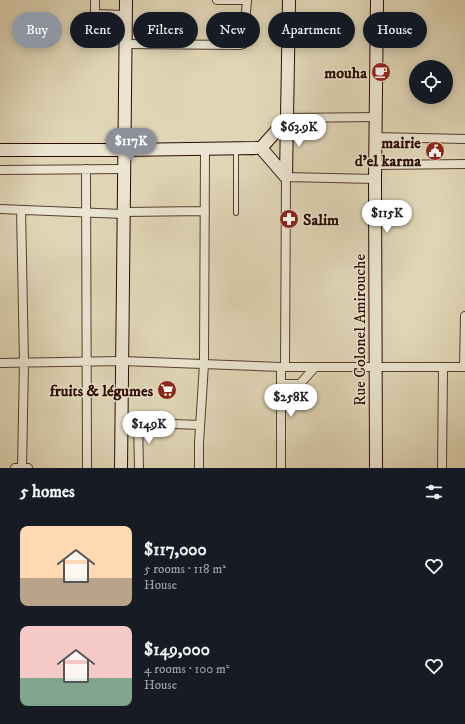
<!DOCTYPE html>
<html lang="en">
<head>
<meta charset="utf-8">
<style>
	:root { --surface:#171b24; --page:#20242c; --text:#f1f3f6; --muted:#9ea1a6; --accent:#8c9099 }
	body { margin:0; font-family:"IM FELL DW Pica",serif; background:var(--page); color:var(--text); height:100vh; display:flex; flex-direction:column; font-size:15px; white-space:nowrap }
	* { box-sizing:border-box; margin:0 }
	p { font-size:13px; color:var(--muted) }
	.icon { flex:none; width:22px; height:22px; fill:none; stroke:currentColor; stroke-width:2; stroke-linecap:round; stroke-linejoin:round }
	.map { position:relative; height:468px; overflow:hidden }
	.sheet { display:flex; flex-direction:column; background:var(--surface); flex:1 }
	.sheet>* { flex:none }
	.hud { position:absolute; left:12px; top:12px; width:441px; height:36px; display:flex; gap:8px }
	.fabs { position:absolute; left:409px; top:60px; display:grid; gap:8px }
	.fabs a { display:grid; place-items:center; width:44px; height:44px; border-radius:50%; background:var(--surface); box-shadow:0 2px 10px #0003; font-size:20px }
	.price { position:absolute; translate:-50% -34px; padding:0 9px; border-radius:14px; background:#fff; color:#222; font-size:13px; line-height:26px; filter:drop-shadow(0 1px 2px #0008) }
	.price::after { content:''; position:absolute; left:50%; top:24px; width:12px; height:9px; margin-left:-6px; background:inherit; clip-path:polygon(0 0,100% 0,50% 100%) }
	.price.selected { background:var(--accent); color:#fff }
	ul { padding:0; list-style:none }
	li { display:flex; align-items:center; gap:12px; height:100px; padding:0 20px }
	li span { display:grid; place-items:center; flex:none; width:112px; height:80px; border-radius:8px; color:#555 }
	li>.icon { margin-inline-start:auto }
	span .icon { width:48px; height:48px; fill:#fffc; stroke-width:1 }
	li b { font-size:17px }
	h2 { display:flex; justify-content:space-between; align-items:center; height:48px; padding:0 20px; font-size:17px }
	.tag { padding:0 14px; border-radius:18px; background:var(--surface); box-shadow:0 2px 10px #0003; font-size:14px; line-height:36px }
	.tag.selected { background:var(--accent); color:#fff }
	.map>svg:first-child { display:block }
</style>
</head>
<body>
<div class="map">
<svg width="465" height="468" viewBox="0 0 465 468">
	<rect width="100%" height="100%" fill="#e0d6b6"/>
	<filter id="stains"><feTurbulence type="fractalNoise" baseFrequency=".005" numOctaves="4"/><feColorMatrix values="0 0 0 0 .2 0 0 0 0 .09 0 0 0 0 .02 0 0 0 .5 -.17"/></filter>
	<radialGradient id="worn" r=".72"><stop offset=".6" stop-color="#630" stop-opacity="0"/><stop offset="1" stop-color="#630" stop-opacity=".3"/></radialGradient>
	<g fill="none" stroke-linecap="round" stroke-linejoin="round">
		<g stroke="#583e2e" stroke-width="6">
			<path id="lane" d="M236,149V213"/>
		</g>
		<g stroke="#583e2e" stroke-width="10">
			<path id="street" d="M95,0V14L125,15
				M217,0H247
				M125,44L240,45L243,44L247,1
				M288,118L376,117
				M375,137L465,139
				M375,165L465,164
				M86,169L87,468
				M0,170L124,169
				M0,209L123,214
				M21,210L24,362L22,468
				M124,212L205,211
				M0,363L122,361L281,367H464L465,316
				M285,367L286,177L375,179
				M281,384H300L315,367
				M122,422L200,425
				M138,423L139,468
				M15,468H28
				M199,468V443L204,364L205,149
				M281,468V367
				M442,468L443,368"/>
		</g>
		<g stroke="#2b0b00" stroke-width="14">
			<path id="secondary" d="M261,148L286,177
				M0,150H124L261,148L288,118
				M286,177L289,0
				M121,468L126,0
				M376,468L375,179L377,0"/>
		</g>
		<use href="#lane" stroke="#ebe4d0" stroke-width="4"/>
		<use href="#street" stroke="#ebe4d0" stroke-width="8"/>
		<use href="#secondary" stroke="#ebe4d0" stroke-width="12"/>
	</g>
	<defs>
		<g id="cafe-disc" transform="scale(1)"><circle r="9.5" fill="#8f2418" stroke="#ebe4d0"/><path d="M-5.5-4.5H6V0H3Q3 3.5 0 3.5H-2.5Q-5.5 3.5-5.5 0ZM3-3.2v2h1.7v-2ZM-6 4.5H4V6H-6Z" fill="#fff"/></g>
		<g id="civic-disc" transform="scale(1)"><circle r="9.5" fill="#8f2418" stroke="#ebe4d0"/><path d="M-.6-6.5H3V-4.5H.6V-3L4-1V1h2V6H-6V1h2V-1L-.6-3ZM-1.2 2.5V6h2.4V2.5Z" fill="#fff"/></g>
		<g id="pharmacy-disc" transform="scale(1)"><circle r="9.5" fill="#8f2418" stroke="#ebe4d0"/><path d="M-2-6h4v4h4v4h-4v4h-4v-4h-4v-4h4Z" fill="#fff"/></g>
		<g id="supermarket-disc" transform="scale(1)"><circle r="9.5" fill="#8f2418" stroke="#ebe4d0"/><path d="M-6-5.5h2.5l.6 2H6L4.5 2H-2.5L-4.4-4H-6ZM-1.5 3.2a1.3 1.3 0 1 0 .1 0ZM3 3.2a1.3 1.3 0 1 0 .1 0Z" fill="#fff"/></g>
	</defs>
	<g fill-rule="evenodd">
		<use href="#cafe-disc" x="381" y="72"/>
		<use href="#civic-disc" x="435" y="151"/>
		<use href="#pharmacy-disc" x="289" y="219"/>
		<use href="#supermarket-disc" x="167" y="390"/>
	</g>
	<g text-anchor="middle" stroke-width="3" stroke-linejoin="round" paint-order="stroke">
		<g font-size="16" font-weight="bold" fill="#2b0b00" stroke="#ebe4d0" text-anchor="end">
			<text x="367" y="78">mouha</text>
			<text x="421" y="148">mairie<tspan x="421" dy="18">d'el karma</tspan></text>
			<text x="303" y="225" text-anchor="start">Salim</text>
			<text x="153" y="396">fruits &amp; légumes</text>
		</g>
		<g font-size="16" fill="#2b0b00" stroke="#ebe4d0">
			<text transform="translate(359 330) rotate(-90)" y="6">Rue Colonel Amirouche</text>
		</g>
	</g>
	<rect width="100%" height="100%" filter="url(#stains)"/>
	<rect width="100%" height="100%" fill="url(#worn)"/>
</svg>
<div class="fabs">
<a><svg class="icon" aria-label="locate" viewBox="0 0 24 24"><circle cx="12" cy="12" r="6"/><path d="M12 2v4M12 18v4M2 12h4M18 12h4"/></svg></a>
</div>
<b class="price" style="left:299px;top:148px">$63.9K</b>
<b class="price selected" style="left:131px;top:162px">$117K</b>
<b class="price" style="left:387px;top:234px">$115K</b>
<b class="price" style="left:291px;top:418px">$258K</b>
<b class="price" style="left:149px;top:445px">$149K</b>
<div class="hud">
<a class="tag selected">Buy</a>
<a class="tag">Rent</a>
<a class="tag">Filters</a>
<a class="tag">New</a>
<a class="tag">Apartment</a>
<a class="tag">House</a>
</div>
</div>
<section class="sheet">
<h2>5 homes<svg class="icon" aria-label="filters" viewBox="0 0 24 24"><path d="M4 7h16M4 17h16"/><circle cx="9" cy="7" r="2"/><circle cx="15" cy="17" r="2"/></svg></h2>
<ul>
<li><span style="background:linear-gradient(#ffd9b3 65%,#b9a48a 0)"><svg class="icon" aria-label="home" viewBox="0 0 24 24"><path d="M3 11l9-7 9 7M6 9v11h12V9"/></svg></span><div><b>$117,000</b><p>5 rooms · 118 m²</p><p>House</p></div><svg class="icon" aria-label="heart" viewBox="0 0 24 24"><path d="M12 20l-8-8c-3-5 5-10 8-4 3-6 11-1 8 4z"/></svg></li>
<li><span style="background:linear-gradient(#f6c9c9 65%,#7fa58c 0)"><svg class="icon" aria-label="home" viewBox="0 0 24 24"><path d="M3 11l9-7 9 7M6 9v11h12V9"/></svg></span><div><b>$149,000</b><p>4 rooms · 100 m²</p><p>House</p></div><svg class="icon" aria-label="heart" viewBox="0 0 24 24"><path d="M12 20l-8-8c-3-5 5-10 8-4 3-6 11-1 8 4z"/></svg></li>
</ul>
</section>
</body>
</html>
